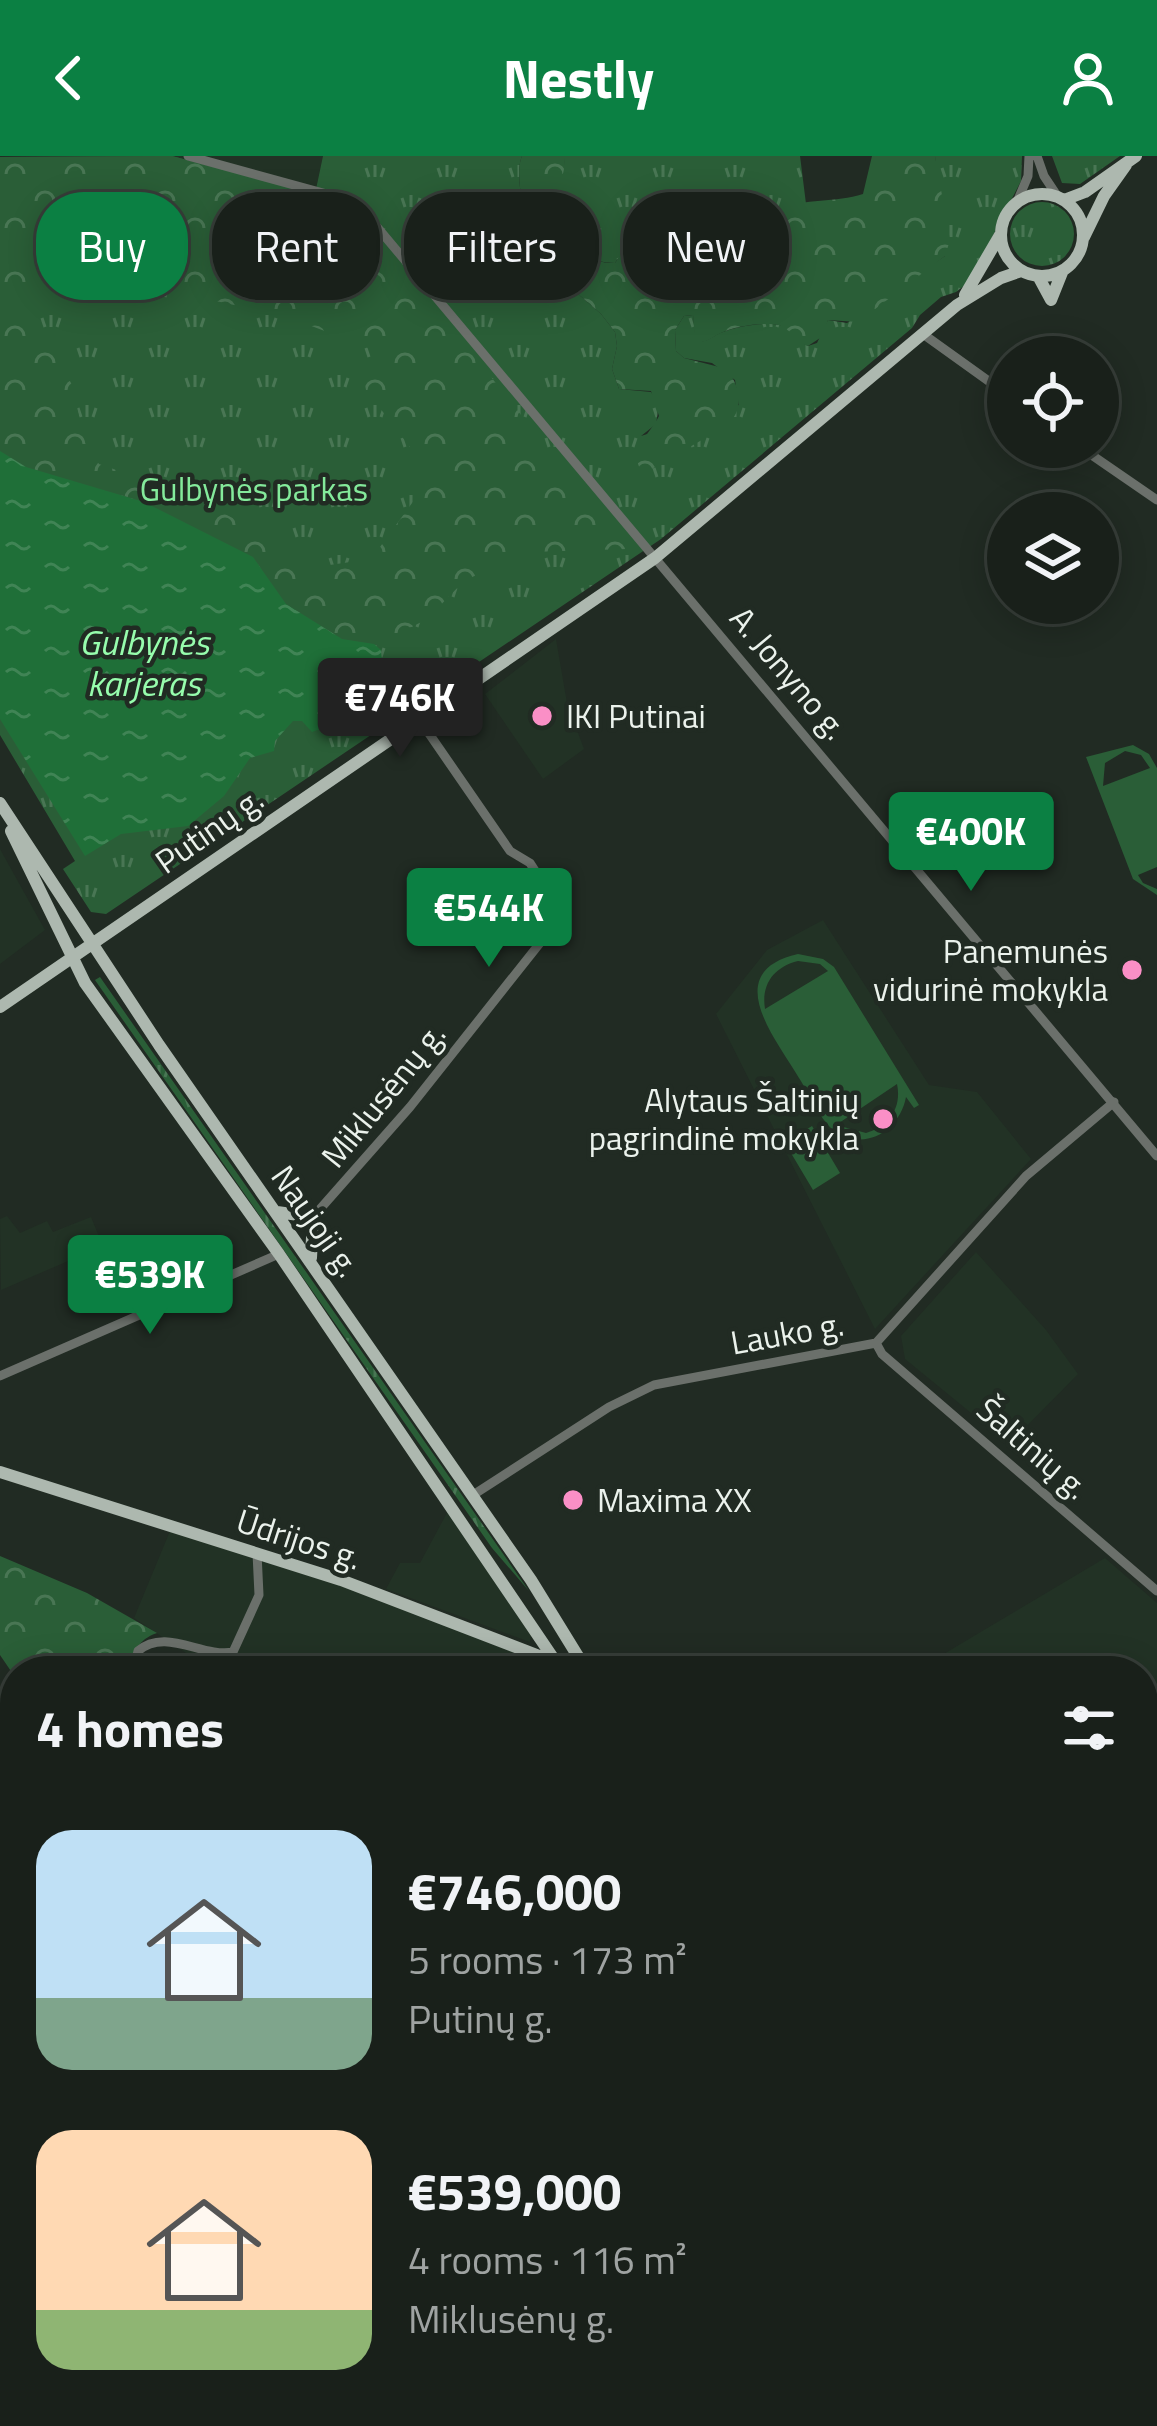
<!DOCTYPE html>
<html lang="en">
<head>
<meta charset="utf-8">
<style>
	:root { --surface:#19201a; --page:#222823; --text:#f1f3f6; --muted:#9fa3a2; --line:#373e39; --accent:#0b8043 }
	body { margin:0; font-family:"Titillium Web",sans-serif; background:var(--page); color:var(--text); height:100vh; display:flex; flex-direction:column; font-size:45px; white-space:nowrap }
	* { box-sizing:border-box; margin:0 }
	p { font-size:39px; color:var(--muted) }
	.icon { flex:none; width:66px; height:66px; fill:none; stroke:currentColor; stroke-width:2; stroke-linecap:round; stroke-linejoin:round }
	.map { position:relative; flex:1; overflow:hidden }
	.sheet { position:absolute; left:0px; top:1500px; width:1158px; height:771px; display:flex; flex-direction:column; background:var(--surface); border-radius:48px 48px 0 0; box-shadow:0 6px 30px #0003,0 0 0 3px var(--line) }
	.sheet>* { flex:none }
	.guide { position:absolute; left:36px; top:36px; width:1086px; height:108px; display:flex; gap:24px }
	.buttons { position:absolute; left:987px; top:180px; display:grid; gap:24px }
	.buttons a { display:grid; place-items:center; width:132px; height:132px; border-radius:50%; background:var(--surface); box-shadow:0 6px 30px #0003,0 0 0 3px var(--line); font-size:60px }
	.price { position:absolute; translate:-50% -102px; padding:0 27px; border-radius:12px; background:var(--accent); color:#fff; font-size:39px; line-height:78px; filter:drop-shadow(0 3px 6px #0008) }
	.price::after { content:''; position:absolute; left:50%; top:72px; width:36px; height:27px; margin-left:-18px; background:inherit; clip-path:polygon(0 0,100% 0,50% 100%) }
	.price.current { background:#222; color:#fff }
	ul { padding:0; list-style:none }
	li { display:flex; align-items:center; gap:36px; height:300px; padding:0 36px }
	li span { display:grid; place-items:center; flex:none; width:336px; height:240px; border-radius:36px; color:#555 }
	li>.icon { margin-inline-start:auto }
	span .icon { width:144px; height:144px; fill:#fffc; stroke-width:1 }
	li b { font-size:51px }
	h2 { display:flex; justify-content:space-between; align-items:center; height:144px; padding:0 36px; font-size:51px }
	.tag { padding:0 42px; border-radius:48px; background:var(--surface); box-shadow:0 6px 30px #0003,0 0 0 3px var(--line); font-size:42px; line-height:108px }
	.tag.current { background:var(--accent); color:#fff }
	header { display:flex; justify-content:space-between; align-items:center; height:156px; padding:0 36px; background:var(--accent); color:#fff; font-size:54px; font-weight:700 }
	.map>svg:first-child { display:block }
</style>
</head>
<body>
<header><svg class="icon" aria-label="back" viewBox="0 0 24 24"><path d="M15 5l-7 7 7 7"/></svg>Nestly<svg class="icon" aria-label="person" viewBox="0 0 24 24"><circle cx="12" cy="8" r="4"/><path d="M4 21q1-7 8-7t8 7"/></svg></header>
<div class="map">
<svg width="1157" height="2270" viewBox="0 0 1157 2270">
	<defs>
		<pattern id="grass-tufts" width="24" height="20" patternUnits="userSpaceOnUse" patternTransform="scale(3)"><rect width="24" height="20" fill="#2a5e37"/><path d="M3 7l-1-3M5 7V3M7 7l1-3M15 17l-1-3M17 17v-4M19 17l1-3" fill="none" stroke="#497654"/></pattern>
		<pattern id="forest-crowns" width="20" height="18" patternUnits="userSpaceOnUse" patternTransform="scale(3)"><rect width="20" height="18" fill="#2a5e37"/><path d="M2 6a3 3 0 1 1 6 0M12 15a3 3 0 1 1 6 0" fill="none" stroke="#497654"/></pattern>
		<pattern id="water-ripples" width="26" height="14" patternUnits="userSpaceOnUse" patternTransform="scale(3)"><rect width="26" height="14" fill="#1f6f38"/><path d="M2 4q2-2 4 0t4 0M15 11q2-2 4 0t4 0" fill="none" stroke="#408455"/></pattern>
	</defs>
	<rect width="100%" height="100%" fill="#212b23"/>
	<path fill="#223225" d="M172,0H323L315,38Z
		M556,483L567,547L584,593L543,623L485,538Z
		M0,693L45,774L0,808Z
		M823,764L929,929L977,936L1031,1003L875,1173L716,858L767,794Z
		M7,1060L20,1077L47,1065L53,1076L91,1061L103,1090L1,1134L0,1063Z
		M976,1096L1046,1174L1078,1218L1009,1288L905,1203L901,1180Z
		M448,1355L531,1479L530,1486L386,1433L400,1407H420Z
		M170,1375L381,1443L548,1509L553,1515H213L134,1462Z
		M1105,1402L1157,1447V1748L1143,1738V1515H941L932,1505Z
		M1157,2198V2270H962L955,2256H1143V2203Z"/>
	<path fill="url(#grass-tufts)" d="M172,0L315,38L323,0H522C513,21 528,62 526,89L510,106L536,124L560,122L601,158L615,176L617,190L612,213L619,233L651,236L659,249L656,268L641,280L739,249L735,224L712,207L684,202L676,195L675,174L684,160L693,159L696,186C709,186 712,180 723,176C737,170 771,164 785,171C795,177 797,185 808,190L817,187L828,164L847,167L945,100L935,0H1022L1021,25L969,126L956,136L941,141L920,159L912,172L661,383L106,758L91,756L63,713L75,705L0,579V1Z
		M565,0H800L806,48C791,50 778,52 766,61C753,70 749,84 733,86L720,60C689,71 633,79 615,107C597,107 588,100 572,89C523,57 563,45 565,0Z
		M1052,0H1120L1080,28L1062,27Z
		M1010 78a32 32 0 1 1 64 0a32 32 0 1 1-64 0Z
		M100,821L529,1435L492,1392L95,824Z
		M1157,1809V2198L1143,2203V1828Z
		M401,2256H805L812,2270H410Z
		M860,2256H905L912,2270H869Z"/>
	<path fill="url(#forest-crowns)" fill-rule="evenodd" d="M172,0L355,49L627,393L531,396L465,424L426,464L374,488L342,483L286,448L253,401L144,346L26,311L0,295V1ZM127,105L188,139L285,160L367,191L373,197L363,217L366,234L420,304L423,332L380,391L357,405L323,410L191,340L99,308L85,286L72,229L27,143L29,135L38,130L104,106Z
		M522,0H565C566,46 521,55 572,89C587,99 597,108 615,107C629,84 648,81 673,77L692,44C720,48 719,67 734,86C752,83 761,61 779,53C805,42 836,47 863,38L872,0H935L950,84L945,100L858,166L828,164L823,180L808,190C795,186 792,173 778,169C764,166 734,170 721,177C710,182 708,187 695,186L693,159L684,160L675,174L676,195L684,202L727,213C741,233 745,253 726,270L643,318C626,292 649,281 659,260L651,235L619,233L612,213L617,190L615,176L601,158L561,123L514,124L508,118L509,106L526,89C528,62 513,20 522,0Z
		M0,1400L87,1437L157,1477C137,1484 135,1495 130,1515H15V1521L0,1499Z
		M1157,1927V2016L1143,1999V1950L1149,1944V1930Z
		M0,2010L15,2014V2256H212L221,2270H9L0,2241Z
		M307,2256H401L410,2270H312Z
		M805,2256H860L869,2270H812Z"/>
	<path fill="#2a5e37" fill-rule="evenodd" d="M1133,589L1149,598L1157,612V711L1138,719L1143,727L1157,733V739L1133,723L1086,601ZM1125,595L1141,599L1150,612L1103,630L1105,607Z
		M798,798L823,803L834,811L919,949L914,952L906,941C900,973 867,996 836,976C820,965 810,939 799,922C776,883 719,816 798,798ZM798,805L820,808L828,815L765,853C761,828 774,811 798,805ZM897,928C902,952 889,970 866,977L836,969Z
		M812,970L840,1017L813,1034L785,987Z"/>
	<path fill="url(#water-ripples)" d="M0,295L26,311L144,346L253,401L286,448L342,483L374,488L381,494L382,507L377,517L320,573L312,576L302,565H293L275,585L274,595L250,602L224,640L188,670L121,678L85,700L0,563Z"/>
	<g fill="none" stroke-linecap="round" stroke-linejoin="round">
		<path stroke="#6b706b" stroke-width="9" d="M188,0L356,46L1157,1000
			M1037,0L1044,20L1058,41
			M1017,46L1028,20L1029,0
			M923,178L1008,239
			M1080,291L1157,344
			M313,1061L410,951L563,758L530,707L510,695L419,563
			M876,1187L882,1198L1157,1435
			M0,1220L279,1098
			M473,1339L609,1251L654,1229L876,1187L1026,1020L1114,946
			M133,1515L138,1495C166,1471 202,1502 233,1496L259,1439L257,1397
			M0,1792L15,1797
			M1143,1811L1157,1793
			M0,2255L4,2270
			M263,2256L270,2270"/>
		<path stroke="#adb8af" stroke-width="12" d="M1001 79a41 41 0 1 1 82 0a41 41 0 1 1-82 0Z
			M1064,44L1085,36L1136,0
			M1084,81L1104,40L1126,9
			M1038,120L1051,144L1063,114
			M965,139L1000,79
			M0,647L159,889L531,1424L587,1515
			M11,675L85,827L279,1098L562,1515
			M0,851L655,402L957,149L1001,122L1021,115
			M277,1056L313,1061L311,1102
			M0,1316L341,1424L555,1506
			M913,2256L920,2270
			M946,2256L953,2270"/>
	</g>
	<g fill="#fa8fc6" stroke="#212b23" stroke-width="4.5">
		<circle cx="542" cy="560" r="12"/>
		<circle cx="1132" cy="814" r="12"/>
		<circle cx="883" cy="963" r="12"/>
		<circle cx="573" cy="1344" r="12"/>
	</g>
	<g text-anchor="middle" stroke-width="9" stroke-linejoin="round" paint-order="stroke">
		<g font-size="33" fill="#84ea9b" stroke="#212b23">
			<text x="254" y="345">Gulbynės parkas</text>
		</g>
		<g font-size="33" fill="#ebf2ec" stroke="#212b23">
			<text transform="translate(789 517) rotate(50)" y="12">A. Jonyno g.</text>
			<text transform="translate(209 674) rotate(-35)" y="12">Putinų g.</text>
			<text transform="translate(383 939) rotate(-51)" y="12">Miklusėnų g.</text>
			<text transform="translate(316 1065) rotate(55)" y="12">Naujoji g.</text>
			<text transform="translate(787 1177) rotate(-10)" y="12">Lauko g.</text>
			<text transform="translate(1033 1292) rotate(41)" y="12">Šaltinių g.</text>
			<text transform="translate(299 1383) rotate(18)" y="12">Ūdrijos g.</text>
		</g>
		<g font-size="33" fill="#ebf2ec" stroke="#212b23" text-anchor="start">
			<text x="566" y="572">IKI Putinai</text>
			<text x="1108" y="807" text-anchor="end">Panemunės<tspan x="1108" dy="38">vidurinė mokykla</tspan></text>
			<text x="859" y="956" text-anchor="end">Alytaus Šaltinių<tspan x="859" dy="38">pagrindinė mokykla</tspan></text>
			<text x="597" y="1356">Maxima XX</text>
		</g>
		<g font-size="36" font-style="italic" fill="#97fdad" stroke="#212b23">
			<text x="144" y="499">Gulbynės<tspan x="144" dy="41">karjeras</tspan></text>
		</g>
	</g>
</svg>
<div class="buttons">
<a><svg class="icon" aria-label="locate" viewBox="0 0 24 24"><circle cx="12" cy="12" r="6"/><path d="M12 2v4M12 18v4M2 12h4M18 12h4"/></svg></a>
<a><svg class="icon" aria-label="layers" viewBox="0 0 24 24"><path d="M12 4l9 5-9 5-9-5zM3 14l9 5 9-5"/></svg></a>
</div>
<b class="price current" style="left:400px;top:604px">€746K</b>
<b class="price" style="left:971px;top:738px">€400K</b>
<b class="price" style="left:489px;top:814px">€544K</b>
<b class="price" style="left:150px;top:1181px">€539K</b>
<div class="guide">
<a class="tag current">Buy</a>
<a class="tag">Rent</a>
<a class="tag">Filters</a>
<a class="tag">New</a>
</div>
<section class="sheet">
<h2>4 homes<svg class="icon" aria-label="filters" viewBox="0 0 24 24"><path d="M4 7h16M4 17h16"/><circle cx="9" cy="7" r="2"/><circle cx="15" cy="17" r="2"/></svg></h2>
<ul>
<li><span style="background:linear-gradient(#bfe0f5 70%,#7fa58c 0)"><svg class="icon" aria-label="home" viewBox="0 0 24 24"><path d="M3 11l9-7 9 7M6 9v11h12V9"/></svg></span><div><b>€746,000</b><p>5 rooms · 173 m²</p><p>Putinų g.</p></div></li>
<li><span style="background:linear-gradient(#ffd9b3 75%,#8fb573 0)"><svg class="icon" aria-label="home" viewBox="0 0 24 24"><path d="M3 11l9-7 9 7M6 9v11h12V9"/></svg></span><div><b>€539,000</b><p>4 rooms · 116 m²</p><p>Miklusėnų g.</p></div></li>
</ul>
</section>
</div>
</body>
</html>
